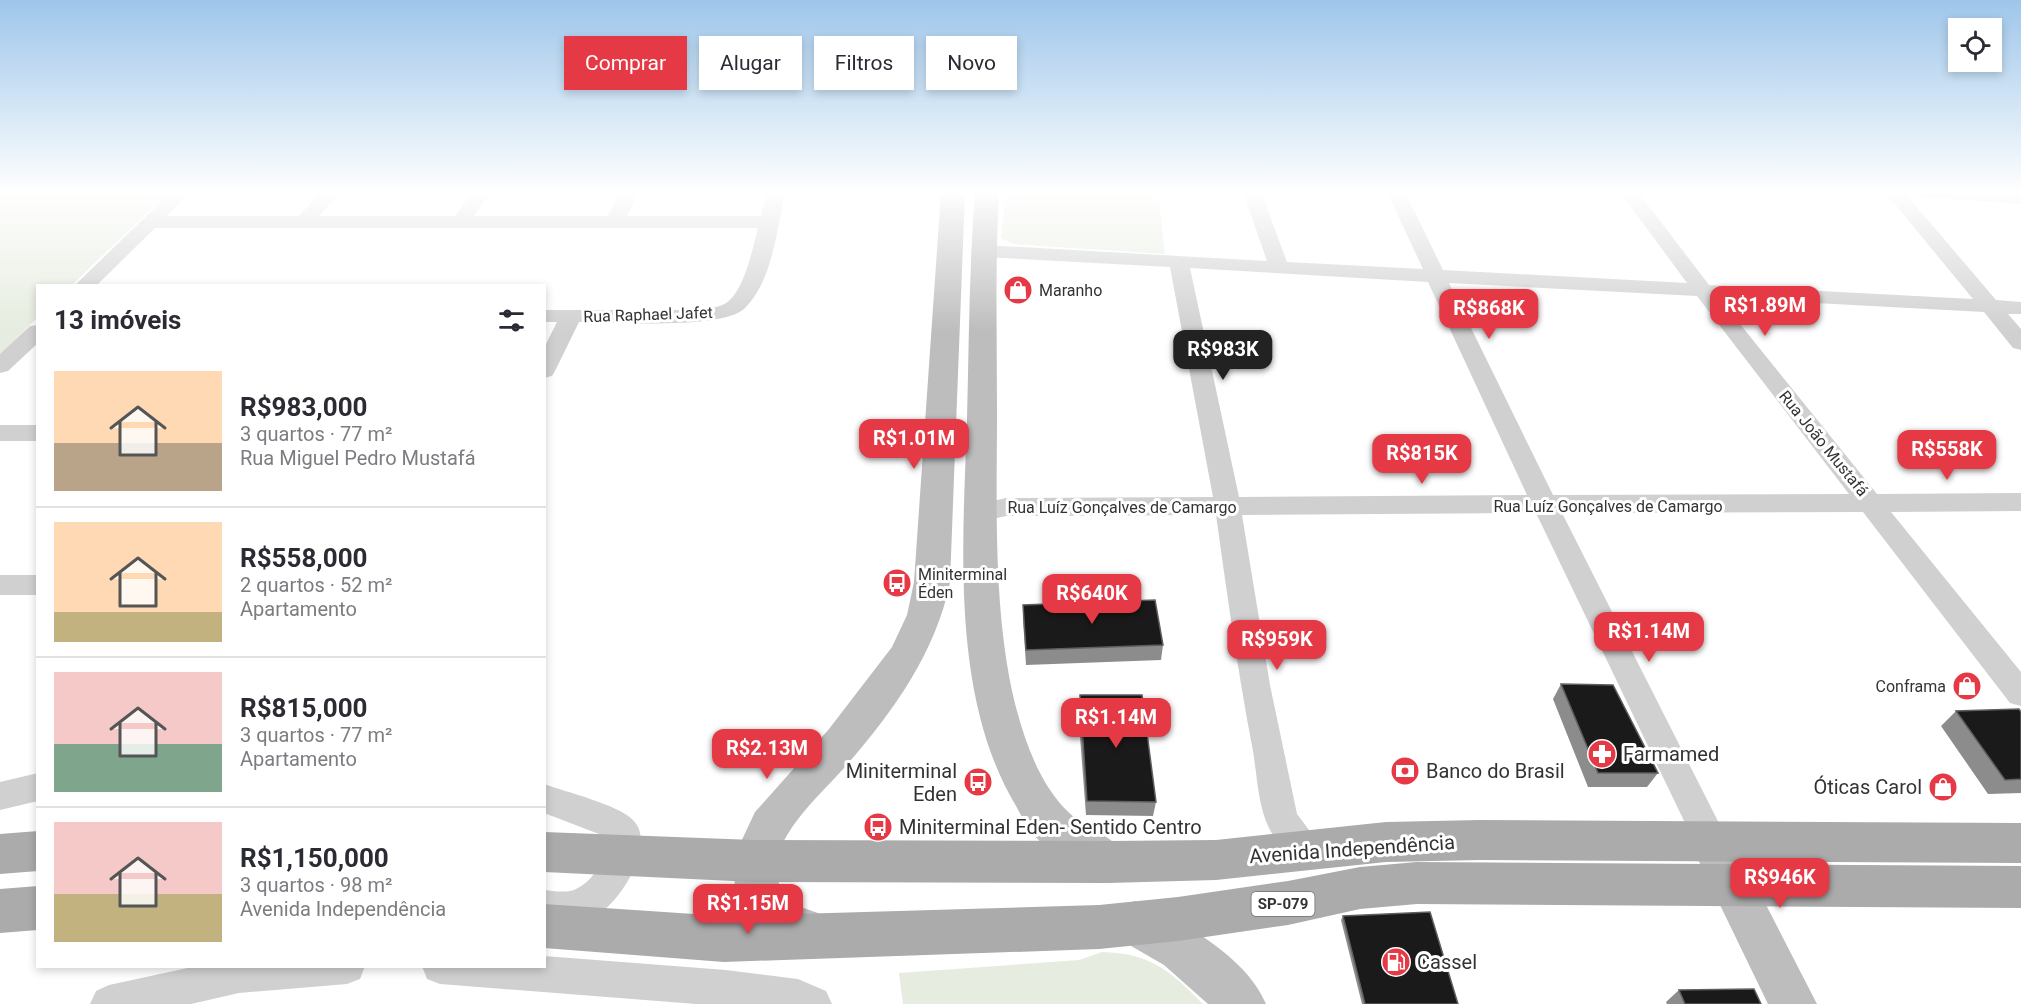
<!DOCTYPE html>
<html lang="pt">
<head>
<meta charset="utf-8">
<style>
	:root { --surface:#fff; --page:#f7f7f7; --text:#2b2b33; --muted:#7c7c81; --line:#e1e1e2; --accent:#e63946 }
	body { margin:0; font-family:Roboto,sans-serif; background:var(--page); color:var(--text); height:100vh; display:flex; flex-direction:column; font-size:22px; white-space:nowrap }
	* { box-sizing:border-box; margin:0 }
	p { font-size:20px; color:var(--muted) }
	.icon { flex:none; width:33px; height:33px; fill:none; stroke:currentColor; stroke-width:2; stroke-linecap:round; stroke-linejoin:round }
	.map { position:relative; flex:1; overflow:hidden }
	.drawer { position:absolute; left:36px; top:284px; width:510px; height:684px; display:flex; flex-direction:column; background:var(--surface); border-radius:0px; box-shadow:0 3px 9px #0003 }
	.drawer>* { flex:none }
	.hud { position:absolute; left:564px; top:36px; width:570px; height:54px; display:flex; gap:12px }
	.controls { position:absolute; left:1948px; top:18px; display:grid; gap:12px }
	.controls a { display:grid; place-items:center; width:54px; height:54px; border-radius:0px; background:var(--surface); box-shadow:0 3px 9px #0003; font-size:30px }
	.price { position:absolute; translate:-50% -51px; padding:0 14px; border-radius:12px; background:var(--accent); color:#fff; font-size:20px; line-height:39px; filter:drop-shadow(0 2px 3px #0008) }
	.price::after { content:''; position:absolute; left:50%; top:36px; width:18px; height:14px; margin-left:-9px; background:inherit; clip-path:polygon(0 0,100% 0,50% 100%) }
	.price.current { background:#222; color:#fff }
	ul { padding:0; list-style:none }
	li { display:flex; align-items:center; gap:18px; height:150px; padding:0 18px }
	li+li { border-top:2px solid var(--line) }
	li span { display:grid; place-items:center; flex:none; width:168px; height:120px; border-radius:0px; color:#555 }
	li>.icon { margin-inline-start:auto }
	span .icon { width:72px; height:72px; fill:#fffc; stroke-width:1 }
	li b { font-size:26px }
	h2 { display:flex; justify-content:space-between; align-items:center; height:72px; padding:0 18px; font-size:26px }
	.tag { padding:0 21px; border-radius:0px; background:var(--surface); box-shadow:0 3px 9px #0003; font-size:21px; line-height:54px }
	.tag.current { background:var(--accent); color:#fff }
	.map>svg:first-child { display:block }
</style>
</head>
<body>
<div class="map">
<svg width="2021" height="1004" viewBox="0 0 2021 1004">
	<rect width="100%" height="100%" fill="#fff"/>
	<path fill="#e6ecdf" d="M0,192H169L72,285H38L37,318L0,355Z
		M1006,192H1158L1165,254L1013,244L1001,238Z
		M1102,952C1151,953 1170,971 1203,1004H903L899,973L1079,960Z"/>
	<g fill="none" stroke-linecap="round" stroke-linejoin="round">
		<path fill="#d0d0d0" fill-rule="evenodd" d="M171,192H190L167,216H299L321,192H340L319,216H455L473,192H491L474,216H608L620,192H638L627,216H761L767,192H785C777,228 773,280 745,308C724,330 612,322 579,322L555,371L552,376L544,378V348L557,322H544V310H698C707,308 718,308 726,303C744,292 753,247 758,228H155L97,285H75Z
			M1243,192H1261L1287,262L1423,269L1387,192H1405L1443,270L1687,283L1620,192H1638L1709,285L1973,299L1885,192H1904L1996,300L2021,302V314H2008L2021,329V350L2013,348L1984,312L1719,298L1877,494L2021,493V511L1891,512L2021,672V706L2010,703L1863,512L1562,513L1728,841L1723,852L1711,856L1699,852L1536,513L1242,515L1270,685L1297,814L1309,830L1330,840L1335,851L1330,862C1302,873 1281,851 1269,828C1258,806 1257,775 1253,751C1238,673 1227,594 1216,515L1006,516L980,522L971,520L967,513L971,506L1006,498L1213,497L1170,267L983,257L973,251L983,245L1267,261ZM1190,268L1428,282L1527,495L1239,497ZM1449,283L1697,296L1849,494L1553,495Z
			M1912,192H2021V204L1921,197Z
			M38,325V343L8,371L0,373V354L30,326Z
			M0,425H38V441H0Z
			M0,575H38V595H0Z
			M38,773V801L0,810V782Z
			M544,784C566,792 619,805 633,820C657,844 621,901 598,914C580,923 564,926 544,924V890C553,891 565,893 574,890C593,882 607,859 607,839L599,834L544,813Z
			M544,956L726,970L798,979L826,991L832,1004H696L440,984L427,979L422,966H544Z
			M197,966H365L360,979L347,984L239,993L191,1004H90L96,991L109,985Z"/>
		<path fill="#bdbdbd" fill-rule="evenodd" d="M941,192H965L950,582C936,653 892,713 845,767C821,794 786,824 777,859C774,869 779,885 783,895L801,907L829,917L836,933L829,949L813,956L773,941L751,925L735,885L732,861L755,812L829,729L892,647L907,615L914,582Z
			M975,192H999C995,266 997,340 997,414C997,523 990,667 1037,767C1046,786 1059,805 1075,818C1095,833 1120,839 1130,862L1123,877L1108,883C1081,872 1051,855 1032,833C1026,825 1021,815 1016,806C950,696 963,543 967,419C969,343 969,268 975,192Z
			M1711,821L1726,827L1817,1004H1768L1689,841L1696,827Z
			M1135,901C1180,919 1247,957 1266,1004H1208L1164,965L1119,939L1112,923L1119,907Z"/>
		<path fill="#ababab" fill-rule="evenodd" d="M1480,820L2021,823V863L1480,860L1386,862L1216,880L1108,883L754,882L544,872V832L754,840L1108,841L1216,840L1386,822Z
			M38,831V871L0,874V834Z
			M1417,862L2021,866V908L1417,904L1360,909L1288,925L1178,941L1099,949L724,962L544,948V904L724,916L1099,905L1178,897L1288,881L1360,867Z
			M38,886V930L0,933V889Z"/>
	</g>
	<path fill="#8c8c8c" d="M1023,605L1163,645L1161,660L1026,665L1023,620Z
		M1561,684L1658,773L1647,787H1588L1553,699Z
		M1080,695L1156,802L1153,816L1086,815L1078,710Z
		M1956,711L2021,712V793L1988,794L1941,726Z
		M1343,916L1458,1004H1362L1341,920Z
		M1679,990L1761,1004H1667L1666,1002Z"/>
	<path fill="#1a1a1a" stroke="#5f5f5f" stroke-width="1.5" d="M1155,600L1163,645L1026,650L1023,605Z
		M1561,684L1613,685L1658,773H1598Z
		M1080,695H1142L1156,802L1087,801Z
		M2019,709L2021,712V779L2005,780L1956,711Z
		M1430,912L1458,1004H1365L1343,916Z
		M1754,989L1761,1004H1685L1679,990Z"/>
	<linearGradient id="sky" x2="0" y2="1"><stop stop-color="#9ec6ea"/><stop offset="0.58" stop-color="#fff"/><stop offset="1" stop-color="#fff" stop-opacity="0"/></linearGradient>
	<rect width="2021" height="332" fill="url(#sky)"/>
	<defs>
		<g id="shop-disc" transform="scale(1.5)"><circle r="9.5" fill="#e63946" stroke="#fff"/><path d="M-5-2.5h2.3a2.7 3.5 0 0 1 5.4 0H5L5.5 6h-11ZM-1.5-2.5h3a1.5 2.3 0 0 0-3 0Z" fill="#fff"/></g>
		<g id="bus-disc" transform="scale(1.5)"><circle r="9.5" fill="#e63946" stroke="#fff"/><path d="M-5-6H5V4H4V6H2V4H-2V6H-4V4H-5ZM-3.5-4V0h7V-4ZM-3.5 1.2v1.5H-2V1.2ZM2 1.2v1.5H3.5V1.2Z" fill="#fff"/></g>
		<g id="pharmacy-disc" transform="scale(1.5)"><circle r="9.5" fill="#e63946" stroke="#fff"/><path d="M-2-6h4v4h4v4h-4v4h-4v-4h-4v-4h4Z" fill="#fff"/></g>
		<g id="bank-disc" transform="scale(1.5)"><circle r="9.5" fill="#e63946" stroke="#fff"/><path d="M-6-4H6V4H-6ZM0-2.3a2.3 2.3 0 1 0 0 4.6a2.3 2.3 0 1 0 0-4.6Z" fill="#fff"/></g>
		<g id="fuel-disc" transform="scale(1.5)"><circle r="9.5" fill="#e63946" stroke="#fff"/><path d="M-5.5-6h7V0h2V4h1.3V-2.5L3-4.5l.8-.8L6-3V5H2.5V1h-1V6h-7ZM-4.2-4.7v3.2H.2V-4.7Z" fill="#fff"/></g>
	</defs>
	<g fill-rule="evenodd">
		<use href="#shop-disc" x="1018" y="290"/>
		<use href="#bus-disc" x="897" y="583"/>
		<use href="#shop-disc" x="1967" y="686"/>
		<use href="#pharmacy-disc" x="1602" y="754"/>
		<use href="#bank-disc" x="1405" y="771"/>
		<use href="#bus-disc" x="978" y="782"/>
		<use href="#shop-disc" x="1943" y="787"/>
		<use href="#bus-disc" x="878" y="827"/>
		<use href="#fuel-disc" x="1396" y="962"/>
	</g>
	<g text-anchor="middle" stroke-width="6" stroke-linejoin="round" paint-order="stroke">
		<rect fill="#fff" stroke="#707070" stroke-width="1.5" x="1251.5" y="892" width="63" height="24" rx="4.5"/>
		<g font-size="15" font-weight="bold" fill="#333">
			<text x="1283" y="909">SP-079</text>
		</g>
		<g font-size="16" fill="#333" stroke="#fff" text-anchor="start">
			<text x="1039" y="296">Maranho</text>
			<text x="918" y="580">Miniterminal<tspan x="918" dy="18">Éden</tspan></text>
			<text x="1946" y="692" text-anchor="end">Conframa</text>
		</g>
		<g font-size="16" fill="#333" stroke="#fff">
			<text transform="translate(648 314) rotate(-2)" y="6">Rua Raphael Jafet</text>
			<text transform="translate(1824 443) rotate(51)" y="6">Rua João Mustafá</text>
			<text x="1608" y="512">Rua Luíz Gonçalves de Camargo</text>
			<text x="1122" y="513">Rua Luíz Gonçalves de Camargo</text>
		</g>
		<g font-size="20" fill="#333" stroke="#fff" text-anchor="start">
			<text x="1623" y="761">Farmamed</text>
			<text x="957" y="778" text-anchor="end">Miniterminal<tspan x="957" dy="23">Eden</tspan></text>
			<text x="1426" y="778">Banco do Brasil</text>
			<text x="1922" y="794" text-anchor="end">Óticas Carol</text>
			<text x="899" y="834">Miniterminal Eden- Sentido Centro</text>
			<text x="1417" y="969">Cassel</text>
		</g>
		<g font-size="20" fill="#333" stroke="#fff">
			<text transform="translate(1352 849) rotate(-4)" y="7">Avenida Independência</text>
		</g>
	</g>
</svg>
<div class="controls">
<a><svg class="icon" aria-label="locate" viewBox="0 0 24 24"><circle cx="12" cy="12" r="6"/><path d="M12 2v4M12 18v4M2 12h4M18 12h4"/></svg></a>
</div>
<b class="price" style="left:1765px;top:337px">R$1.89M</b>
<b class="price" style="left:1489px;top:340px">R$868K</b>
<b class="price current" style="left:1223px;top:381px">R$983K</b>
<b class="price" style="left:914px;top:470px">R$1.01M</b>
<b class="price" style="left:1947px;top:481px">R$558K</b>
<b class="price" style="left:1422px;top:485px">R$815K</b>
<b class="price" style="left:1092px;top:625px">R$640K</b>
<b class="price" style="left:1649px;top:663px">R$1.14M</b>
<b class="price" style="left:1277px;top:671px">R$959K</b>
<b class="price" style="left:1116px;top:749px">R$1.14M</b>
<b class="price" style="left:767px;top:780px">R$2.13M</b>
<b class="price" style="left:1780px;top:909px">R$946K</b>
<b class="price" style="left:748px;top:935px">R$1.15M</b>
<div class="hud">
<a class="tag current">Comprar</a>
<a class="tag">Alugar</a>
<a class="tag">Filtros</a>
<a class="tag">Novo</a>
</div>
<section class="drawer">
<h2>13 imóveis<svg class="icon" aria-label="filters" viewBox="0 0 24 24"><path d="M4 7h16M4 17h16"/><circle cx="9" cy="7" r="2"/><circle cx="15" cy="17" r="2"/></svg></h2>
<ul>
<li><span style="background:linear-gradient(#ffd9b3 60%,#b9a48a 0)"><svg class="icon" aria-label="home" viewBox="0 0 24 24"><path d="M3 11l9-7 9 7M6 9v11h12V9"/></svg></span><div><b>R$983,000</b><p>3 quartos · 77 m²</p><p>Rua Miguel Pedro Mustafá</p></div></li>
<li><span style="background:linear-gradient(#ffd9b3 75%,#c2b280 0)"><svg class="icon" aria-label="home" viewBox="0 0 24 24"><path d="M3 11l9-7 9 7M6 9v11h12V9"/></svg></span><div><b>R$558,000</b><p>2 quartos · 52 m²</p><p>Apartamento</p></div></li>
<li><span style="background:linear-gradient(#f6c9c9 60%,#7fa58c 0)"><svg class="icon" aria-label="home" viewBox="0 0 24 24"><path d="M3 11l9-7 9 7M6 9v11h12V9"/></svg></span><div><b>R$815,000</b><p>3 quartos · 77 m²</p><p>Apartamento</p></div></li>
<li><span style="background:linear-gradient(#f6c9c9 60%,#c2b280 0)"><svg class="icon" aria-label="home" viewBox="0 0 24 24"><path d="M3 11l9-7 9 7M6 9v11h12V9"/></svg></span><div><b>R$1,150,000</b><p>3 quartos · 98 m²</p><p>Avenida Independência</p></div></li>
</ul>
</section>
</div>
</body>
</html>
